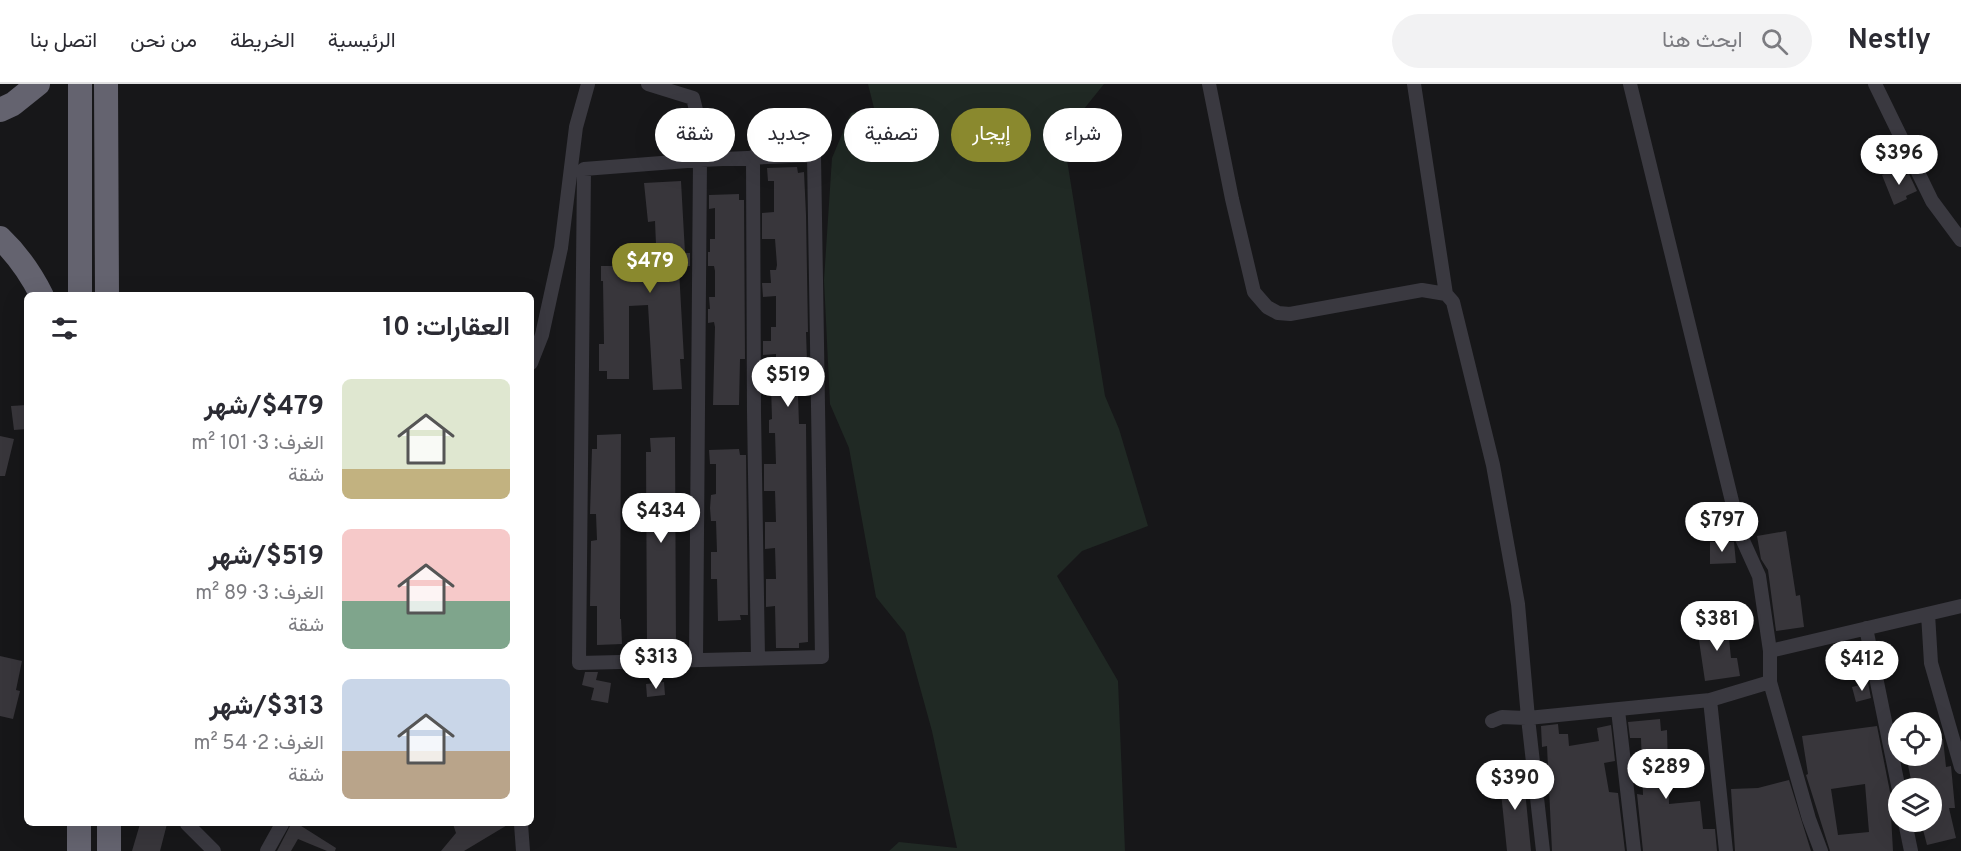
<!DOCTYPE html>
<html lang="ar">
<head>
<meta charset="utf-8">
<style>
	:root { --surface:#fff; --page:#f2f2f3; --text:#2b2b33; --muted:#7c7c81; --line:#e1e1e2; --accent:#8a892e }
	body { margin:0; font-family:Overpass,Vazirmatn,sans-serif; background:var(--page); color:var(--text); direction:rtl; height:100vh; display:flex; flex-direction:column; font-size:22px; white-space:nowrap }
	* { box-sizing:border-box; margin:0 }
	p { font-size:20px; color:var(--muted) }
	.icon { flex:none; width:33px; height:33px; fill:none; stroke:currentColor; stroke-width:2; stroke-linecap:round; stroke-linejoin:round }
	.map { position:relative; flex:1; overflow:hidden; direction:ltr }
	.panel { position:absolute; left:24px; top:208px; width:510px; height:534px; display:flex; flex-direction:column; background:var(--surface); border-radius:9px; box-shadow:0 6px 24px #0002; direction:rtl }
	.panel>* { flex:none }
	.banner { position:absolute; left:552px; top:24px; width:570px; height:54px; direction:rtl; display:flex; gap:12px }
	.tools { position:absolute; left:1888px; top:628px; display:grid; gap:12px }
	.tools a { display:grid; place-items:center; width:54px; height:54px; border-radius:50%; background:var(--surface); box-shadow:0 6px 24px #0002; font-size:30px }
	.price { position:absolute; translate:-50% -51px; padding:0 14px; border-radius:21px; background:#fff; color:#222; font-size:20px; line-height:39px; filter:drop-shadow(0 2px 3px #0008) }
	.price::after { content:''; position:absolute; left:50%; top:36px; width:18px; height:14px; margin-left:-9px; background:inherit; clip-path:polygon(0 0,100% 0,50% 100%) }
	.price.active { background:var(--accent); color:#fff }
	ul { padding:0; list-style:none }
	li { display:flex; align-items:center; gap:18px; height:150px; padding:0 24px }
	li span { display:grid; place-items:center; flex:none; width:168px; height:120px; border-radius:9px; color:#555 }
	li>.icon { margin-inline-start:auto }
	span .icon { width:72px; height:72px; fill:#fffc; stroke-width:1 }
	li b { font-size:26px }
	h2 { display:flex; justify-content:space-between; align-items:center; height:72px; padding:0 24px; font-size:26px }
	.tag { padding:0 21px; border-radius:27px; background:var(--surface); box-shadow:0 6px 24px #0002; font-size:21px; line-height:54px }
	.tag.active { background:var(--accent); color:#fff }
	header { display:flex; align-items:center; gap:36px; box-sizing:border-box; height:84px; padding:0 30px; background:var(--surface); border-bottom:2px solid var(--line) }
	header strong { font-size:28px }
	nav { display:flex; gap:33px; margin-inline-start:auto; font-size:21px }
	.search { width:420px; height:54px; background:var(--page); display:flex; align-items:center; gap:15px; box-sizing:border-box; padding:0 21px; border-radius:33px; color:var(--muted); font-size:22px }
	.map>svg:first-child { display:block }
</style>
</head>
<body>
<header>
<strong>Nestly</strong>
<div class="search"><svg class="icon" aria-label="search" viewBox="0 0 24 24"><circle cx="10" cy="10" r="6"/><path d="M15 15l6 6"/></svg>ابحث هنا</div>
<nav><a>الرئيسية</a><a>الخريطة</a><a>من نحن</a><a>اتصل بنا</a></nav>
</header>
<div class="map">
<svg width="1961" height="767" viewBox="0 0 1961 767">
	<rect width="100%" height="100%" fill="#171719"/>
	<path fill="#202924" d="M868,0H1104L1063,51L1105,312L1119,345L1148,442L1082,467L1057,492L1118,597L1125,767H889L899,758L957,764L932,647L905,549L876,513L849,364L830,320L824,196L832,74L851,29L874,24Z"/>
	<path fill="#38363b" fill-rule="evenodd" d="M797,83L798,89L804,88L806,131L808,248H806L808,306L799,307L798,312L799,340H806L808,558L799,559V564H776L775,522L766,523V495H776L775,464L765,465V438H776L775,407H764V380H776L775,349H769V336L772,335L771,301H776V270L763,271V257H771V243H776V212L763,213L762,199H771L770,186H776L777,181L775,155H762V129L774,128V97H768L767,84Z
		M1896,85L1899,94L1909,90L1917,107L1906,112L1907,115L1894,121L1882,91Z
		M681,97L685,169H690V182H686V185L679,186L684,275H680L682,305L653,306L648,221L629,222V295H607V287H599V260H604L603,197H601V182H648L647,162L656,161L655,137L648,138L644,99Z
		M739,110V116H744L745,275H740L739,321H713L715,243L714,238L708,239V225H710L709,213H715V187L714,182H708V168H710V155H715V124L709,125V111Z
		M27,321V345L14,346L11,322Z
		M621,350L620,535H621L622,560L597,561V522H590L591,457L597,456L596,430H590L592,365H597V351Z
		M0,352L14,355L5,392H0Z
		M675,353L676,564L647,565L646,368H651L650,354Z
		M739,365L740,371H746L748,531H740L741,536L718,537L717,495H711V468H717L716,437H711L710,424L711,411L716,410V380H710L709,366Z
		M1786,447L1796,512L1800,511L1804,543L1776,547L1768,486L1761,475L1757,452Z
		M1710,458H1734L1736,479L1710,480Z
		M1727,536L1731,574H1737L1740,592L1705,597L1697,543L1711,541V538Z
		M0,572L22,577L16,606L20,607L13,635L0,632Z
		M585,588H598L596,596L611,599L608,619L591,616L594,604L582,601Z
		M664,598L665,611L647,613L646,600Z
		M1868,599L1871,614L1856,618L1852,603Z
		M1660,635L1661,647L1667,646L1669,720L1700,717L1703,745H1715L1717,767H1643L1637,710L1643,711L1641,654H1630L1628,638Z
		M1558,640L1559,650H1568L1569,662L1599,657L1597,644L1611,641L1615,677L1604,679L1609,708L1618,709L1625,767H1552L1547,662L1542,663L1541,642Z
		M1877,642L1890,708L1895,714H1890L1893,767H1830L1806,691L1808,690L1802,652ZM1865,700L1869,748L1838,751L1831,705Z
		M1932,655H1943L1946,683L1951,682L1955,724H1949L1956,754L1927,761L1921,738H1932V705H1913L1906,672H1932Z
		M1523,686L1531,767H1507L1499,689Z
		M1789,696L1811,767H1735L1731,705L1758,704Z
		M140,740H167L160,767H132Z
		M291,740H298L336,764L335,767H327L298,755L291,767H277Z
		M453,740H509L464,767H441L456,749Z"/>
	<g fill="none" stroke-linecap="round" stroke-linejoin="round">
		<path stroke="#3a3940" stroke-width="14" d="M648,0L693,14L699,38L700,76L584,85L579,579L822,573L814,71L700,76L696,575
			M1209,0L1232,115L1254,208L1267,223L1278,229L1290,230L1422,206L1446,210L1453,218L1493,381L1518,520L1528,634L1543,767
			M1414,0L1446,210
			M1630,0L1740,450L1759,492L1770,567V598L1809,735L1821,767
			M1875,0L1932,117L1961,156
			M753,73L754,328L758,574
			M531,279L542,251L561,164L576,43L588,0
			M1928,530L1931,579L1961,683
			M1866,544L1899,706
			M1770,567L1961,522
			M1710,616L1726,767
			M1618,626L1634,767
			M1492,637L1502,633L1528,634L1710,616L1770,598
			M1905,738L1911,767
			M187,740L214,767
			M521,740L523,767
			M267,767L282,740"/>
		<path stroke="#64636f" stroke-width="24" d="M80,0V212
			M106,0L107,212
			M0,26L13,20L38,0
			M0,154C18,171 31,190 42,212
			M109,740V767
			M79,767V740"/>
	</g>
</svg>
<div class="tools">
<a><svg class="icon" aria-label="locate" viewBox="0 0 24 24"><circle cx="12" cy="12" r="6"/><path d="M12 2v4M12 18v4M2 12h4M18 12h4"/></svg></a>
<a><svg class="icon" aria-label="layers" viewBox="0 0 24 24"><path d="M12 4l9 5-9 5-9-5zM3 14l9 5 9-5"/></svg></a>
</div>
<b class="price" style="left:1899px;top:102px">$396</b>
<b class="price active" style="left:650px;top:210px">$479</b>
<b class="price" style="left:788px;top:324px">$519</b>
<b class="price" style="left:661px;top:460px">$434</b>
<b class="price" style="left:1722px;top:469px">$797</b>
<b class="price" style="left:1717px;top:568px">$381</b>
<b class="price" style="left:656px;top:606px">$313</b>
<b class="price" style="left:1862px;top:608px">$412</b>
<b class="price" style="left:1666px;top:716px">$289</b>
<b class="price" style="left:1515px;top:727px">$390</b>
<div class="banner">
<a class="tag">شراء</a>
<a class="tag active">إيجار</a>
<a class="tag">تصفية</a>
<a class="tag">جديد</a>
<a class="tag">شقة</a>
</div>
<section class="panel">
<h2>العقارات: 10<svg class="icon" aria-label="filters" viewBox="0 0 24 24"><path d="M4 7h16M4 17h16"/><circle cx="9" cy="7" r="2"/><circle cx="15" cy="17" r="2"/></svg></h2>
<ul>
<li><span style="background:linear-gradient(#dfe7d0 75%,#c2b280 0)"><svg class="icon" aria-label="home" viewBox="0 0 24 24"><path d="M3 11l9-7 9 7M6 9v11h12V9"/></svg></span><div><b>$479/شهر</b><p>الغرف: 3 · 101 m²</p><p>شقة</p></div></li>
<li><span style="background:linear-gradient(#f6c9c9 60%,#7fa58c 0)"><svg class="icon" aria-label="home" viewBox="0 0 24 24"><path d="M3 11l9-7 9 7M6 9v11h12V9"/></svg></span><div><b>$519/شهر</b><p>الغرف: 3 · 89 m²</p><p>شقة</p></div></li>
<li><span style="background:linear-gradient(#c9d6e8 60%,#b9a48a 0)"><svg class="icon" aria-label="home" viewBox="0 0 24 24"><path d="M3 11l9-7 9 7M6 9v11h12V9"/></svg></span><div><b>$313/شهر</b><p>الغرف: 2 · 54 m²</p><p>شقة</p></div></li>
</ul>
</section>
</div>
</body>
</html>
